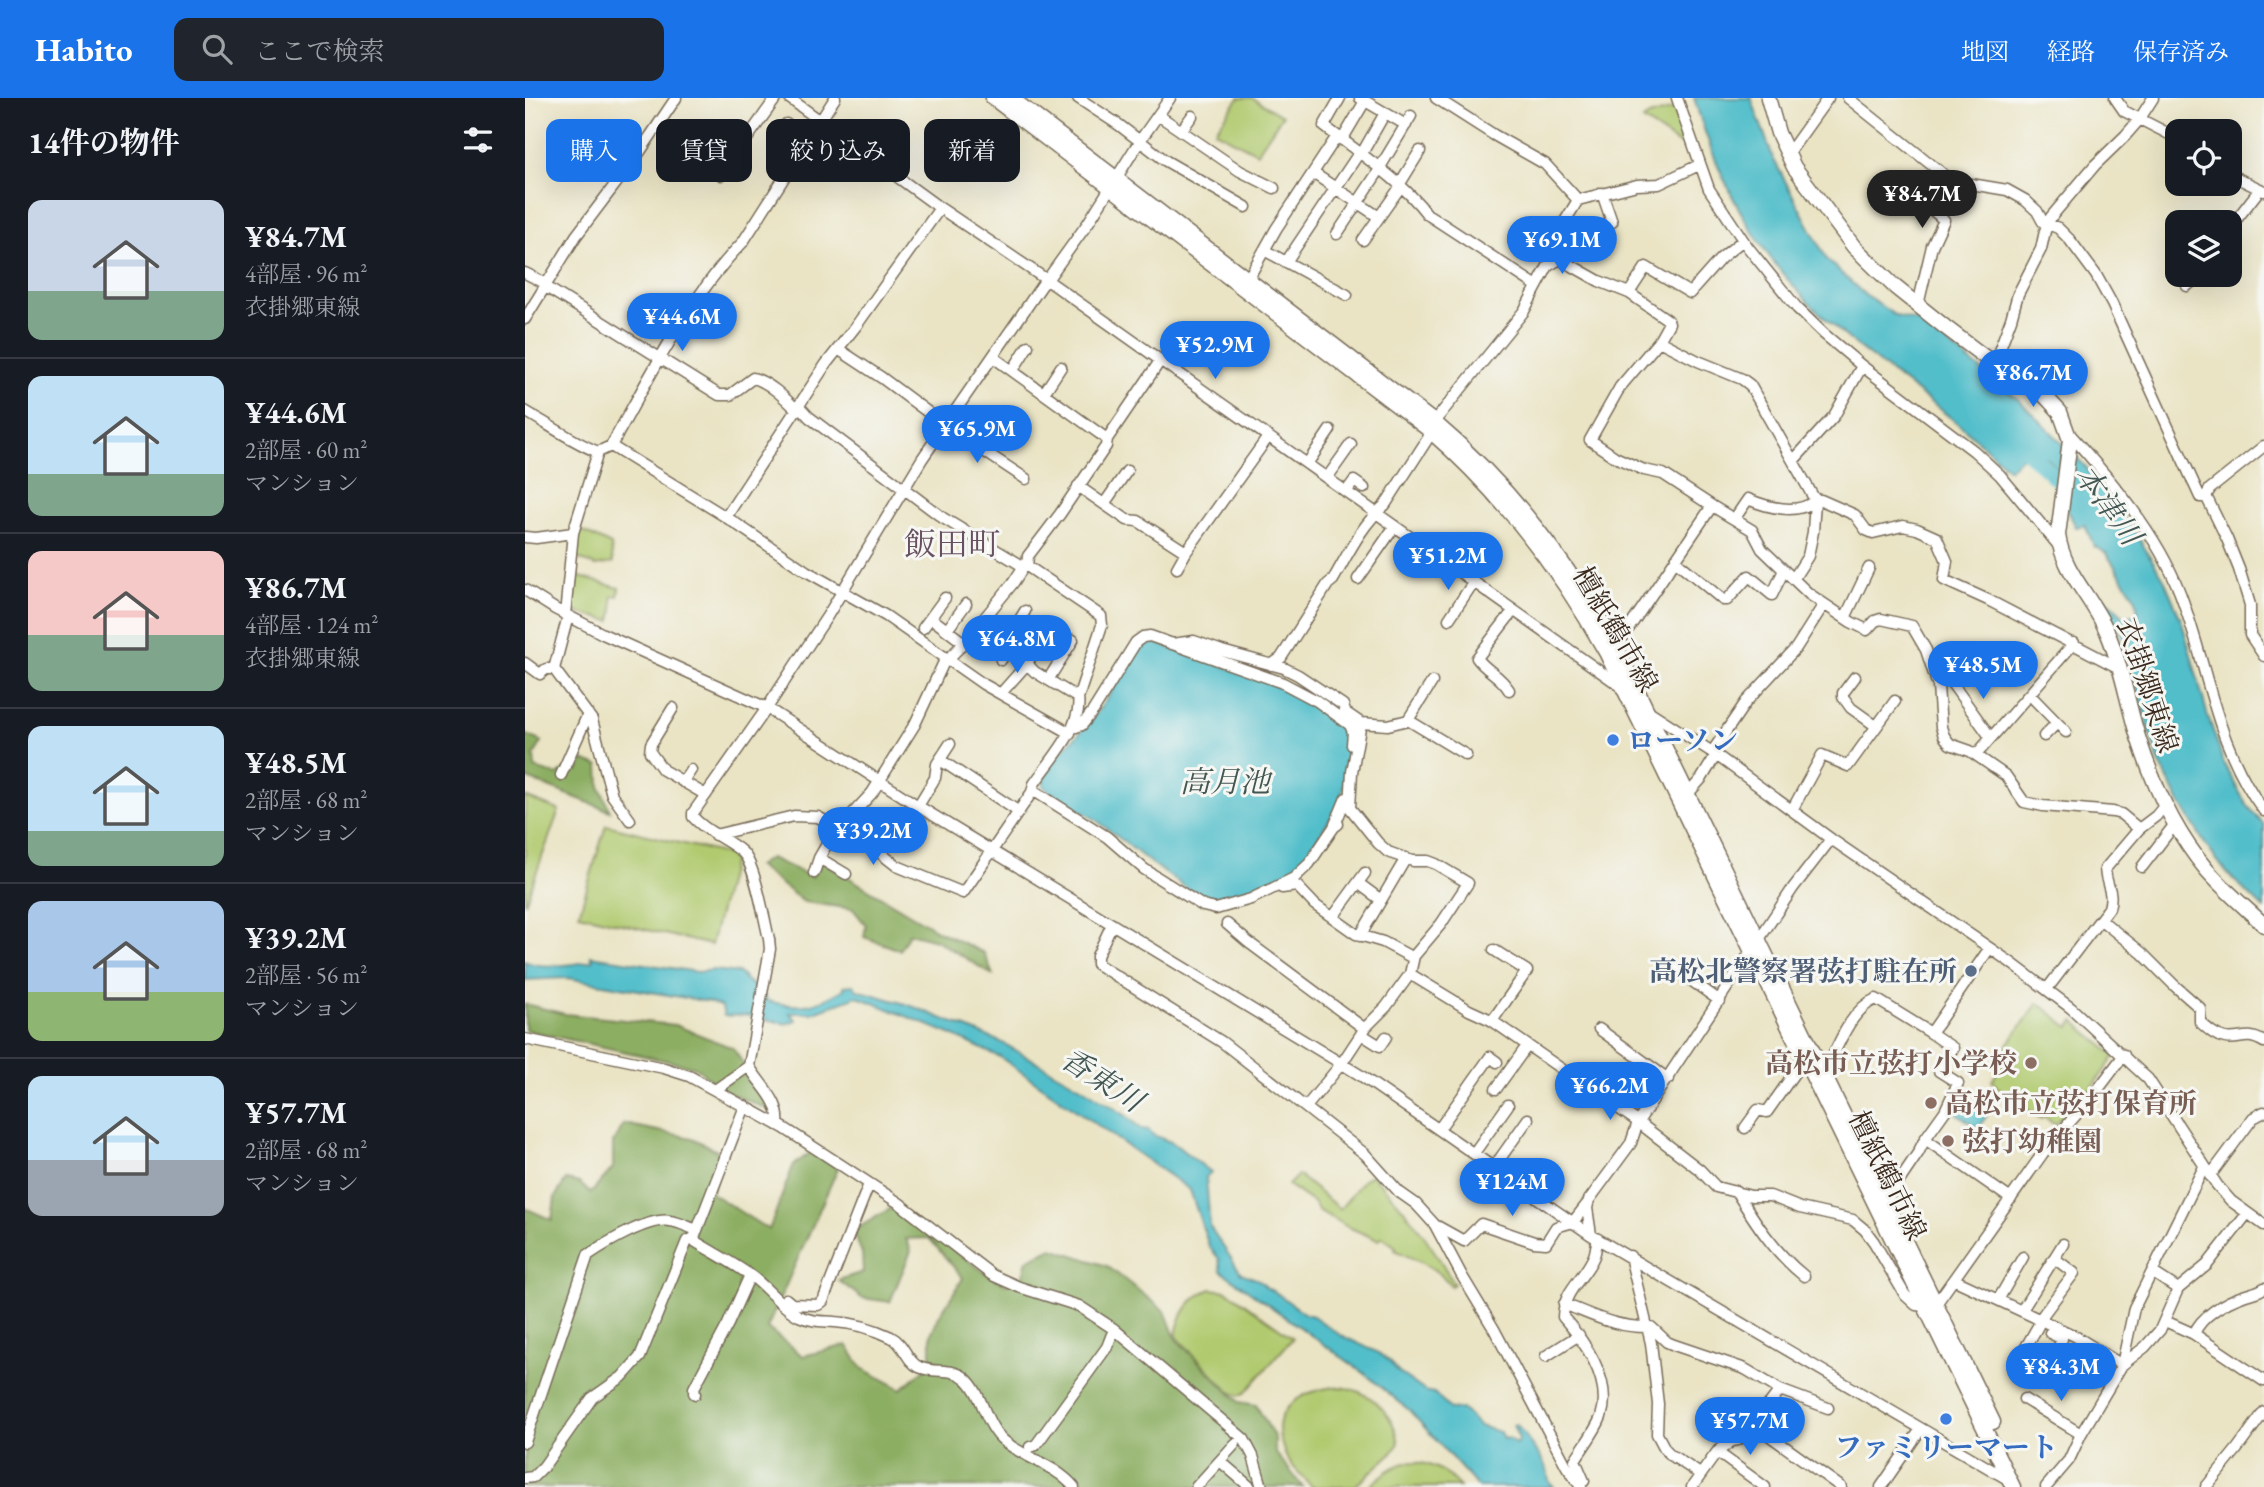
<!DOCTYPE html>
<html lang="ja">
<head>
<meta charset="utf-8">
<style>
	:root { --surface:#171b24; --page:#20242c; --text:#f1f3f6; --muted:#9ea1a6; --line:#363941; --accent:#1a73e8 }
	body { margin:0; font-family:"EB Garamond","Noto Serif JP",serif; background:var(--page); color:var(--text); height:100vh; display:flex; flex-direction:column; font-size:26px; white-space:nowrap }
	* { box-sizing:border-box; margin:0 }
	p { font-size:23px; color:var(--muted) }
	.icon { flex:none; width:38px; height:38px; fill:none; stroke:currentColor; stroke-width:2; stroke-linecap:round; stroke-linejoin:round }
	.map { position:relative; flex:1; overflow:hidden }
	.sheet { display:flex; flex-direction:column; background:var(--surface); width:525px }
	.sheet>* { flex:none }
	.guide { position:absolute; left:21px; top:21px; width:665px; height:63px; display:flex; gap:14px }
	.controls { position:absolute; left:1640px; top:21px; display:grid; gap:14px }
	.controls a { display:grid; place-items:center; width:77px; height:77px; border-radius:14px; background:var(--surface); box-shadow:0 7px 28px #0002; font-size:35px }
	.price { position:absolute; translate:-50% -60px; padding:0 16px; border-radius:24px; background:var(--accent); color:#fff; font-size:23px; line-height:46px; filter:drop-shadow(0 2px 4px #0008) }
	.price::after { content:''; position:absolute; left:50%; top:42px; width:21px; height:16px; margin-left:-10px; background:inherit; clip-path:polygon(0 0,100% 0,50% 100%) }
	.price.selected { background:#222; color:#fff }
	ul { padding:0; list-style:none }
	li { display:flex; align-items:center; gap:21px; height:175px; padding:0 28px }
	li+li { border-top:2px solid var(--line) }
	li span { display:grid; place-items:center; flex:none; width:196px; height:140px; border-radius:14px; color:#555 }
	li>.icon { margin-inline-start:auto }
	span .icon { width:84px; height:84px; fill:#fffc; stroke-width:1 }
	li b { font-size:30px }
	h2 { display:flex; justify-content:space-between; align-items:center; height:84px; padding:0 28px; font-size:30px }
	.chip { padding:0 24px; border-radius:14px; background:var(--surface); box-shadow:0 7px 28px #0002; font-size:24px; line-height:63px }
	.chip.selected { background:var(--accent); color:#fff }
	header { display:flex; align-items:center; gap:42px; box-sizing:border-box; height:98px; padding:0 35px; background:var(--accent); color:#fff }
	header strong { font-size:33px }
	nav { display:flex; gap:38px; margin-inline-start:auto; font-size:24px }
	.search { width:490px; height:63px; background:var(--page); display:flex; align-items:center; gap:18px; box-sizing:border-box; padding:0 24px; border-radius:14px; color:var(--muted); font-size:26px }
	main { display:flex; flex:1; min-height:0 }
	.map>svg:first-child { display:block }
</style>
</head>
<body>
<header>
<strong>Habito</strong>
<div class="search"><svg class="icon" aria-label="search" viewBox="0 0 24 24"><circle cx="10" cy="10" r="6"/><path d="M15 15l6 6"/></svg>ここで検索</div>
<nav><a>地図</a><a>経路</a><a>保存済み</a></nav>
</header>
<main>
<section class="sheet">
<h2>14件の物件<svg class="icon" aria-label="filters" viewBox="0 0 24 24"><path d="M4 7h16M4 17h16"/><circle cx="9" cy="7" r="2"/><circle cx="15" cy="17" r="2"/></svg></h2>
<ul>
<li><span style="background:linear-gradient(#c9d6e8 65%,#7fa58c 0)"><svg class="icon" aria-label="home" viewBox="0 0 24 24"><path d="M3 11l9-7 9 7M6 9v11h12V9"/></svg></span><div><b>¥84.7M</b><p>4部屋 · 96 m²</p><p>衣掛郷東線</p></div></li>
<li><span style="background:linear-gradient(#bfe0f5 70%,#7fa58c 0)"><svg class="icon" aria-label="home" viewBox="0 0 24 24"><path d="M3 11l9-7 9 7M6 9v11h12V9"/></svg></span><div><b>¥44.6M</b><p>2部屋 · 60 m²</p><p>マンション</p></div></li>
<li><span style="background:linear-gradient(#f6c9c9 60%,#7fa58c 0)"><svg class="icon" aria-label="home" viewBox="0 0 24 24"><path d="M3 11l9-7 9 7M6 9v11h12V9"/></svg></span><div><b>¥86.7M</b><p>4部屋 · 124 m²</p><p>衣掛郷東線</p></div></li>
<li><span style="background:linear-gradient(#bfe0f5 75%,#7fa58c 0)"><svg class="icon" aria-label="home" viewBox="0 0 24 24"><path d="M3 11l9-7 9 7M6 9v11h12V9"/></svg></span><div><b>¥48.5M</b><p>2部屋 · 68 m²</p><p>マンション</p></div></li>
<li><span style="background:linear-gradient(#a9c7e8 65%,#8fb573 0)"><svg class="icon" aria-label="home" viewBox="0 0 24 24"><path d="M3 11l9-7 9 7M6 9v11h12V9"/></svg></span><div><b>¥39.2M</b><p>2部屋 · 56 m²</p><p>マンション</p></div></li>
<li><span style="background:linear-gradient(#bfe0f5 60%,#9aa5b1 0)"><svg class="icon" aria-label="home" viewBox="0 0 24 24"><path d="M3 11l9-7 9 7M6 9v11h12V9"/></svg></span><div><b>¥57.7M</b><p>2部屋 · 68 m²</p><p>マンション</p></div></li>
</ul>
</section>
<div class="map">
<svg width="1739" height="1389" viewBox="0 0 1739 1389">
	<rect width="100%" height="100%" fill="#f6f6f2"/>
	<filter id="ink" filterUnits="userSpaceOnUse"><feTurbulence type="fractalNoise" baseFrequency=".0143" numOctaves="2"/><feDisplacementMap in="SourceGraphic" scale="14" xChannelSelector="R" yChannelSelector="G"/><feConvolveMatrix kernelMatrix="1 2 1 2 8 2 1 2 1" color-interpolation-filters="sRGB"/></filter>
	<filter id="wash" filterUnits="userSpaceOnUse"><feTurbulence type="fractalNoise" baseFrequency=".00686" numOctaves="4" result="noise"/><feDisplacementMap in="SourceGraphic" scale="28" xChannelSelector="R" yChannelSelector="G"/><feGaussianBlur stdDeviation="1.57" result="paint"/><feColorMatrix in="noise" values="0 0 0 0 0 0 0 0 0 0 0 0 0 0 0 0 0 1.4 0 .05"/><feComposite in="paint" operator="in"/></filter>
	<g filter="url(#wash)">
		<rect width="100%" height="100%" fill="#eae4c5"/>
		<path fill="#b1ca70" stroke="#767a47" stroke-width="2" d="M714,0H727L757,18L732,55L690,33Z
			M1152,10L1160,42L1154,46L1118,22L1124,18Z
			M53,431L86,447L88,465L71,468L50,459Z
			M48,477L94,490L93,498H87L88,514L86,523L46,513Z
			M0,699L34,712L0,806Z
			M81,727L209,758L186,847L54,816Z
			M1513,905L1544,929L1549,923L1590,958L1567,990L1530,1027L1518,1018L1516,1021L1472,989L1467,983L1478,965L1473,960Z
			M773,1077L815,1111L839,1081L847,1077C883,1114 904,1141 929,1186L926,1188C914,1170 890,1162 870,1152L871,1149L857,1139L853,1142L821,1128L793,1112L790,1106L763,1087Z
			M686,1191L702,1193L768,1240L721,1294L714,1298L705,1294L651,1238C654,1217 665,1199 686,1191Z
			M813,1289C844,1291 868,1314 874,1345L867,1355L829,1389H787C779,1380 768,1370 762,1360C759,1356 758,1349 756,1344C745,1308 782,1291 813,1289Z
			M886,1364C908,1365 920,1373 935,1389H844C856,1378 869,1366 886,1364Z"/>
		<path fill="#8cae62" stroke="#646c40" stroke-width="2" d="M0,636L17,644L9,657L10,670L32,677L42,670L53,673L58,662L74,668L75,689L85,713L0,680Z
			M245,760L287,779L296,763L415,834L459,855L468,877L411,842L384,835L375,852L339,839L341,827L328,811L279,804L232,768Z
			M0,906L40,916L150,927L208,950L250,1014L201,994L170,969L0,932Z
			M99,1026L167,1040L193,1053L191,1079L186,1095L244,1132L268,1068L287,1053L313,1070L242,1230L278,1258L322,1247L337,1270L376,1291L406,1266V1236L413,1220L438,1180L404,1140L381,1141L386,1153L365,1204L337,1200L313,1182L338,1174L337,1155L328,1133L368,1109L465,1178L481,1186L498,1177L502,1162L527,1150L582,1168L640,1213L651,1241L714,1304L731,1307L750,1340V1354L778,1389H0V1110L27,1122L30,1099L41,1082L54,1085L66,1095L88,1070V1045Z"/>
		<path fill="#51beca" stroke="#467474" stroke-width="2" d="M1169,0H1226L1249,62L1302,162L1340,197L1371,218L1395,224L1493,301L1560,368L1611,436L1639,481L1657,524L1682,615L1700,668L1721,706L1739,727V811L1702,775L1682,749L1654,703L1633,662L1596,535L1575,496L1600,519L1613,516L1611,501L1581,455L1569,448L1560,427L1551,429L1528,383L1532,369L1522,360L1507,353L1498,358L1484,371C1468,357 1453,342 1436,328C1381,283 1320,245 1272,192C1221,136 1190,72 1169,0Z
			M620,541L755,588L817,626L823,634L819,685L815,705L775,768L755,781L689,805L677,801L626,765L570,721L530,698L519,689C514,668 553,639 565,624C585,598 602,569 620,541Z
			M66,858L173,874L189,872L214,875C224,887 234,889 243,903C275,911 290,909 319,891V888L328,887L332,892L384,907L474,943L556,989L600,1017L616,1031L624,1032L628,1037L648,1045L686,1074L681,1079L685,1129L716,1175L734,1182L742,1190L753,1196L780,1216L788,1218L815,1237L854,1255L864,1263L873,1274L900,1293L909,1295L926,1312L937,1311L954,1328L975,1334L978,1341L983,1340L991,1346L994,1341L988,1327L991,1326L1016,1360L1022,1372L1024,1383L1029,1389H953L884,1312L839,1275L696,1173L694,1161L684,1148L665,1092L475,959L427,937L332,898L287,915H265L271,922L262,926L220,917L199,918L197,909L185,904L42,880L0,882V863C16,872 50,866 68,863Z
			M1436,999L1462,1017L1453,1030L1427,1012Z"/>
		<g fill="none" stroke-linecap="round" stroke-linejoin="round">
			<path stroke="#51beca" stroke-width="16" d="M1488,341L1525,374L1543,393"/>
		</g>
	</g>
	<g filter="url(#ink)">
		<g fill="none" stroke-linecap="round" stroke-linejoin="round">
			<g stroke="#786b58" stroke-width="13">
				<path id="minor" d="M264,0L415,110L522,182L1097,589
					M553,0L594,27L641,63L721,109
					M815,0L799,28C834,55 875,81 902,116L1012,188
					M835,0L881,27
					M911,0L969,37L1020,66L1053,102
					M1152,0L1184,91L1222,148L1272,210L1299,236L1337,268L1449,353L1475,377L1534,448
					M1323,0L1423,80L1434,84L1482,92L1500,102L1512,113L1518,124L1533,130L1545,142L1571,177L1587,206L1675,399L1681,398
					M1590,0L1599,13L1646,37L1652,43
					M633,17L715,73L749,90
					M261,26L284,41
					M656,33L667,18
					M817,42L840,3
					M1263,56L1303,0
					M836,57L860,15
					M854,71L886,18
					M788,75L854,119
					M1704,76L1739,93
					M196,77L251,0
					M874,87L895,53
					M1704,131L1735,91
					M812,136L855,71
					M838,142L876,88
					M739,152L822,197
					M1037,155L1057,140L1087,124L1077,95
					M1035,161L1074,183L1104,195L1143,222L1144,225L1134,243L1173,263L1217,281L1225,287L1290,402L1288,434L1283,458L1269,480
					M761,164L834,55
					M0,175L22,186
					M723,181L751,131L812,38
					M1662,188L1675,177
					M21,189L194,297H205L228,280C244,284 260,300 272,312
					M1104,195L1121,169L1165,195L1196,160L1218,142
					M1393,207L1407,148L1419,122L1404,109L1423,80
					M0,221L51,138L114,55L151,0
					M1134,243L1095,289L1065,342L1090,359L1119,372L1138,376L1187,408
					M313,251L357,280L420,327L501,381
					M468,259L582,341
					M1469,266L1486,221L1493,196L1516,151L1520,133L1526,119L1570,67L1600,38L1614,22L1628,0
					M488,272L503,248
					M519,295L536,269
					M274,308L284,319L418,420L496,467L502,468
					M0,313C24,327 48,344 73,354L86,348C123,282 165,198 218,144L310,0
					M909,324L999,213L1023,168L1035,161L1037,155V128L1053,102L1112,87L1134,86L1174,67
					M1543,334C1586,382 1632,435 1655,495C1684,571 1689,645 1739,713
					M86,348L201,419L281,473L361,518L458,586L545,635
					M1739,348L1685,391L1681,398L1702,441L1714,471L1725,507V537L1739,558
					M1268,363L1309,318L1337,268
					M782,366L805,332
					M802,380L826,346
					M553,388L602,422L613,423L661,454
					M821,394L829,383L839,390
					M579,406L602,373
					M201,419L301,266L331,228L415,110
					M1210,420L1223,401C1241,409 1274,418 1290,402H1296L1330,417L1341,432L1348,435L1378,428L1392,431L1412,440L1422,463L1419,482L1463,502L1596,571
					M0,439L11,440L48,435
					M1151,463L1198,502H1202L1224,478L1247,497L1259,472
					M652,470L661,454L743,339
					M833,481L870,428
					M0,492L30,511L78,536L242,610L393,708L835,977L1066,1137L1484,1382
					M40,517L48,435L73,354
					M43,518L29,571L67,622L87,697L105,722
					M406,520L439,545
					M1320,520L1344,470
					M924,521L948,485
					M457,523L508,554L502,566L510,574L553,600
					M398,530L420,500
					M422,532L441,506
					M647,546L669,543L697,553L759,570L773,577L818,607L820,614L836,625L827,674L825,710L853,745L863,754L888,763H903L911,766L943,785L916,826L889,858L885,876
					M1091,549L1187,408L1227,432L1237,451L1284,496L1326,524L1342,532L1350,523L1356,521L1387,528L1401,552L1413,588L1416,629L1419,638L1425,646L1445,653L1481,678L1499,704L1518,708L1588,714L1596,716L1614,731
					M508,554L524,528
					M476,562L486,545L484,539L500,513
					M0,565L15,576L21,571H29
					M746,567L756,560L803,486L808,482C823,456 837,426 860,407L907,334
					M1330,579L1318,595V599L1326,610L1351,628
					M523,582L548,542
					M1426,584L1466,640
					M984,592C974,576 961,573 952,560L988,513
					M478,593L502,566
					M1505,597L1541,634
					M148,610L126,646L125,654L138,672L181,697
					M1122,612L1187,654L1306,741L1485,864L1546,910L1623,981L1692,1087L1706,1103L1739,1127
					M883,622L941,657
					M836,625L863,627L883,622L907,584
					M548,630L557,627L568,613L611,544L618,539L625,538L758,585L792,603L825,627L828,634L827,647
					M1519,638L1532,625
					M1187,654L1221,604L1271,550L1299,506
					M1451,657L1549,545
					M420,665L494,714
					M36,677L63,616
					M158,684L166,672
					M507,694H511L582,739L619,771L678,808L691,811L726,801L769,780L784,766L809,729L813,726
					M1162,697L1177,680L1191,657
					M393,708L410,680L412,666L425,646
					M1267,712L1297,657L1323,668L1370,603
					M809,729L821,700
					M190,737L269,718L293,719L354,754L372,768L438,795L507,694L509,686C524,664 558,628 553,600L577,527L576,518L502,468L503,458L535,416L581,348L582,341L635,263
					M1617,769L1650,726
					M289,775L294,760
					M321,776L294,760L306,739L347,695L390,626L418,566L439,545L488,485L499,468
					M833,785L856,802
					M757,790L772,788L790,807L831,836L858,844L888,860
					M808,819L840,775
					M1576,822L1617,855L1650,888L1675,910V924C1683,931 1690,938 1700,940C1716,943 1720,933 1739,944
					M587,826L572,858V866L697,944L840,1056L874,1094L891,1106L910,1127L937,1178L969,1231L1042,1369L1056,1389
					M702,826L723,844L840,931
					M835,838L881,760
					M1143,866L1195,903
					M1522,891L1584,810C1589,792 1581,789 1580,771L1614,731L1631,718L1640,707
					M967,923L1002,873L969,852
					M1074,931L1143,981
					M836,936L855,948L861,939
					M0,941L139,970L164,978L259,1030L316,1067L374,1105L467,1177L494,1189L554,1208L589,1231L719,1341L728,1358L737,1389
					M1299,976C1311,953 1325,911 1351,901L1406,935
					M971,991L1002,948
					M190,992L224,968
					M220,1008L169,1140L171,1144C189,1155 208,1165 225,1177C242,1189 256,1209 274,1218C287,1224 297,1223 310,1224C329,1225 349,1231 366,1239C380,1246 381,1263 394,1269C409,1276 428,1269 440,1280C458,1295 459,1326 479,1343C501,1361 529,1366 549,1389
					M781,1009L817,965L840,930L861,909L885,876L944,912L966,922L1113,1024L1175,1072L1191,1089L1226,1098H1245L1275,1110L1328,1122L1340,1132L1349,1144L1380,1197L1391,1207L1400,1208
					M253,1027C256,1002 235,988 224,968L245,851L244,841C239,821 230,765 217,754C201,740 182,735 168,719V715L242,610L303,517L397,361L517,187L522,182L563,125L614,44L645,0
					M1220,1030L1233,1012L1242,1014L1279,961
					M914,1031L965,959L972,964
					M1400,1041L1420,1013L1433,985L1414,973L1428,950L1406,935L1464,851
					M949,1055L983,1007
					M969,1069L1003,1021
					M1685,1078L1728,1020L1739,1014
					M1211,1093C1230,1124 1250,1155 1279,1178
					M1360,1104L1393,1055L1400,1041L1486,1101
					M912,1128L939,1143L956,1126L1009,1144L1021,1145L1031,1129L1048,1124L1062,1106
					M1066,1137L1062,1110L1064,1102L1106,1045L1113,1024L1268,790L1306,741
					M1105,1158L1126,1245L1133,1306L1132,1336L1140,1351L1146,1357L1175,1376
					M1627,1174L1653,1191L1682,1167L1722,1116
					M1430,1182L1550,1238L1597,1267L1620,1249L1635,1232L1653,1191
					M1473,1202L1498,1159
					M259,1203L261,1201L267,1206L293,1207L298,1203L344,1086
					M1039,1206C1070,1218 1091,1230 1126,1229L1142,1244L1149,1247L1220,1271L1255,1292
					M1411,1206L1518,1055L1571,994L1599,957
					M1497,1212L1538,1146
					M1640,1223L1669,1236L1739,1283
					M1525,1235L1537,1241L1531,1255
					M1669,1236C1676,1218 1700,1204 1718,1198C1725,1195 1732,1195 1739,1190
					M1501,1249L1513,1228L1515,1221L1549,1175L1529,1160
					M1021,1258L1054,1237
					M169,1295L170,1296L169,1290L203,1226L225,1177
					M1499,1301L1556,1336
					M1231,1328V1323L1255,1292L1303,1310
					M0,1344L63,1157C81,1145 124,1119 145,1123C154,1124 163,1129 172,1132
					M505,1349L511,1347L582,1249L589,1231
					M1192,1354L1240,1389
					M695,1363L725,1389
					M0,1380L8,1379L19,1368L67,1300L97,1279L115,1259L162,1143L169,1140
					M1059,1383L1050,1362C1058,1349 1070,1334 1076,1319C1088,1283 1061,1245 1038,1219C1039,1190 1059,1182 1069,1158C1071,1153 1071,1146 1073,1141
					M671,1389L710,1346
					M1167,1389L1192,1354L1207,1343L1213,1342L1231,1328L1316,1389
					M1356,1389L1396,1331
					M1521,1389L1544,1362L1556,1336L1597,1267L1609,1210L1679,1069
					M1681,1389L1712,1351L1739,1314"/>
			</g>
			<g stroke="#786b58" stroke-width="17">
				<path id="major" d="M468,0L903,331C976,394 1034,470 1081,554L1488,1389
					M486,0L909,324C985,388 1041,463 1091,549L1468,1324
					M1243,0L1253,35L1269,69L1329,149L1370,189L1420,229L1469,266L1520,298L1535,314L1545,342L1533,437C1538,475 1569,501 1583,536C1597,569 1602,604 1613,639C1628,686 1649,733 1681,771C1698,791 1720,809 1739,827"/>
			</g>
			<use href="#minor" stroke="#fff" stroke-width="10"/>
			<use href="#major" stroke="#fff" stroke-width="14"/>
		</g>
	</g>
	<g fill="#3f7fe0" stroke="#f6f6f2" stroke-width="2.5">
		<circle cx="1088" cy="642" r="7"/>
		<circle cx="1421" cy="1321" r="7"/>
	</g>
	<circle fill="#5c6f8a" stroke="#f6f6f2" stroke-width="2.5" cx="1446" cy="873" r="7"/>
	<g fill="#8d6e63" stroke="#f6f6f2" stroke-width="2.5">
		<circle cx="1506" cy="965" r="7"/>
		<circle cx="1406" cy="1005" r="7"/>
		<circle cx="1423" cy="1043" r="7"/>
	</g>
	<g text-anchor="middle" stroke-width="6" stroke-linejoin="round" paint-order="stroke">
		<g font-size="28" fill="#3b2a1e" stroke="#f6f6f2">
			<text transform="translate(1091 531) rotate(60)" y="10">檀紙鶴市線</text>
			<text transform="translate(1623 587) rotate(72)" y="10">衣掛郷東線</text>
			<text transform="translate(1363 1077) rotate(64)" y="10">檀紙鶴市線</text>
		</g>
		<g font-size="28" font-weight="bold" fill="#366cbe" stroke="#f6f6f2" text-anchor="start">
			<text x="1102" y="652">ローソン</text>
			<text x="1421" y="1359" text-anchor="middle">ファミリーマート</text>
		</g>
		<g font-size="28" font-weight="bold" fill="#4e5e75" stroke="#f6f6f2" text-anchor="end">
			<text x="1432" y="883">高松北警察署弦打駐在所</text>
		</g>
		<g font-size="28" font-weight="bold" fill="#785e54" stroke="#f6f6f2" text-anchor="start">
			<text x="1492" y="975" text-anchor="end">高松市立弦打小学校</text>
			<text x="1420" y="1015">高松市立弦打保育所</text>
			<text x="1437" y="1053">弦打幼稚園</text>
		</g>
		<g font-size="30" font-style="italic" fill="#425652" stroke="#f6f6f2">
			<text transform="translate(1583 407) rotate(54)" y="10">本津川</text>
			<text x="700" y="694">高月池</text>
			<text transform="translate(577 982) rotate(33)" y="10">香東川</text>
		</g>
		<g font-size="32" fill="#675160" stroke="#f6f6f2">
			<text x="427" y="457">飯田町</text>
		</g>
	</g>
</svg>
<div class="controls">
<a><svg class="icon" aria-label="locate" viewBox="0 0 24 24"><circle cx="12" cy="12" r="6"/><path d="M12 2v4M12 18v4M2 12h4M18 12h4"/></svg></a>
<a><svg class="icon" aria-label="layers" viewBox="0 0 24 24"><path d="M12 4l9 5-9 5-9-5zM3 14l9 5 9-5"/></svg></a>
</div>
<b class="price selected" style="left:1397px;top:132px">¥84.7M</b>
<b class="price" style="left:1037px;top:178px">¥69.1M</b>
<b class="price" style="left:157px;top:255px">¥44.6M</b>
<b class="price" style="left:690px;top:283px">¥52.9M</b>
<b class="price" style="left:1508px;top:311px">¥86.7M</b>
<b class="price" style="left:452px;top:367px">¥65.9M</b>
<b class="price" style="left:923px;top:494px">¥51.2M</b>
<b class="price" style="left:492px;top:577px">¥64.8M</b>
<b class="price" style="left:1458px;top:603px">¥48.5M</b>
<b class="price" style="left:348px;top:769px">¥39.2M</b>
<b class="price" style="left:1085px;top:1024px">¥66.2M</b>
<b class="price" style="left:987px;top:1120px">¥124M</b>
<b class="price" style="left:1536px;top:1305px">¥84.3M</b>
<b class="price" style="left:1225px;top:1359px">¥57.7M</b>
<div class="guide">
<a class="chip selected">購入</a>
<a class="chip">賃貸</a>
<a class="chip">絞り込み</a>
<a class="chip">新着</a>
</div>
</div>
</main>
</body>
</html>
